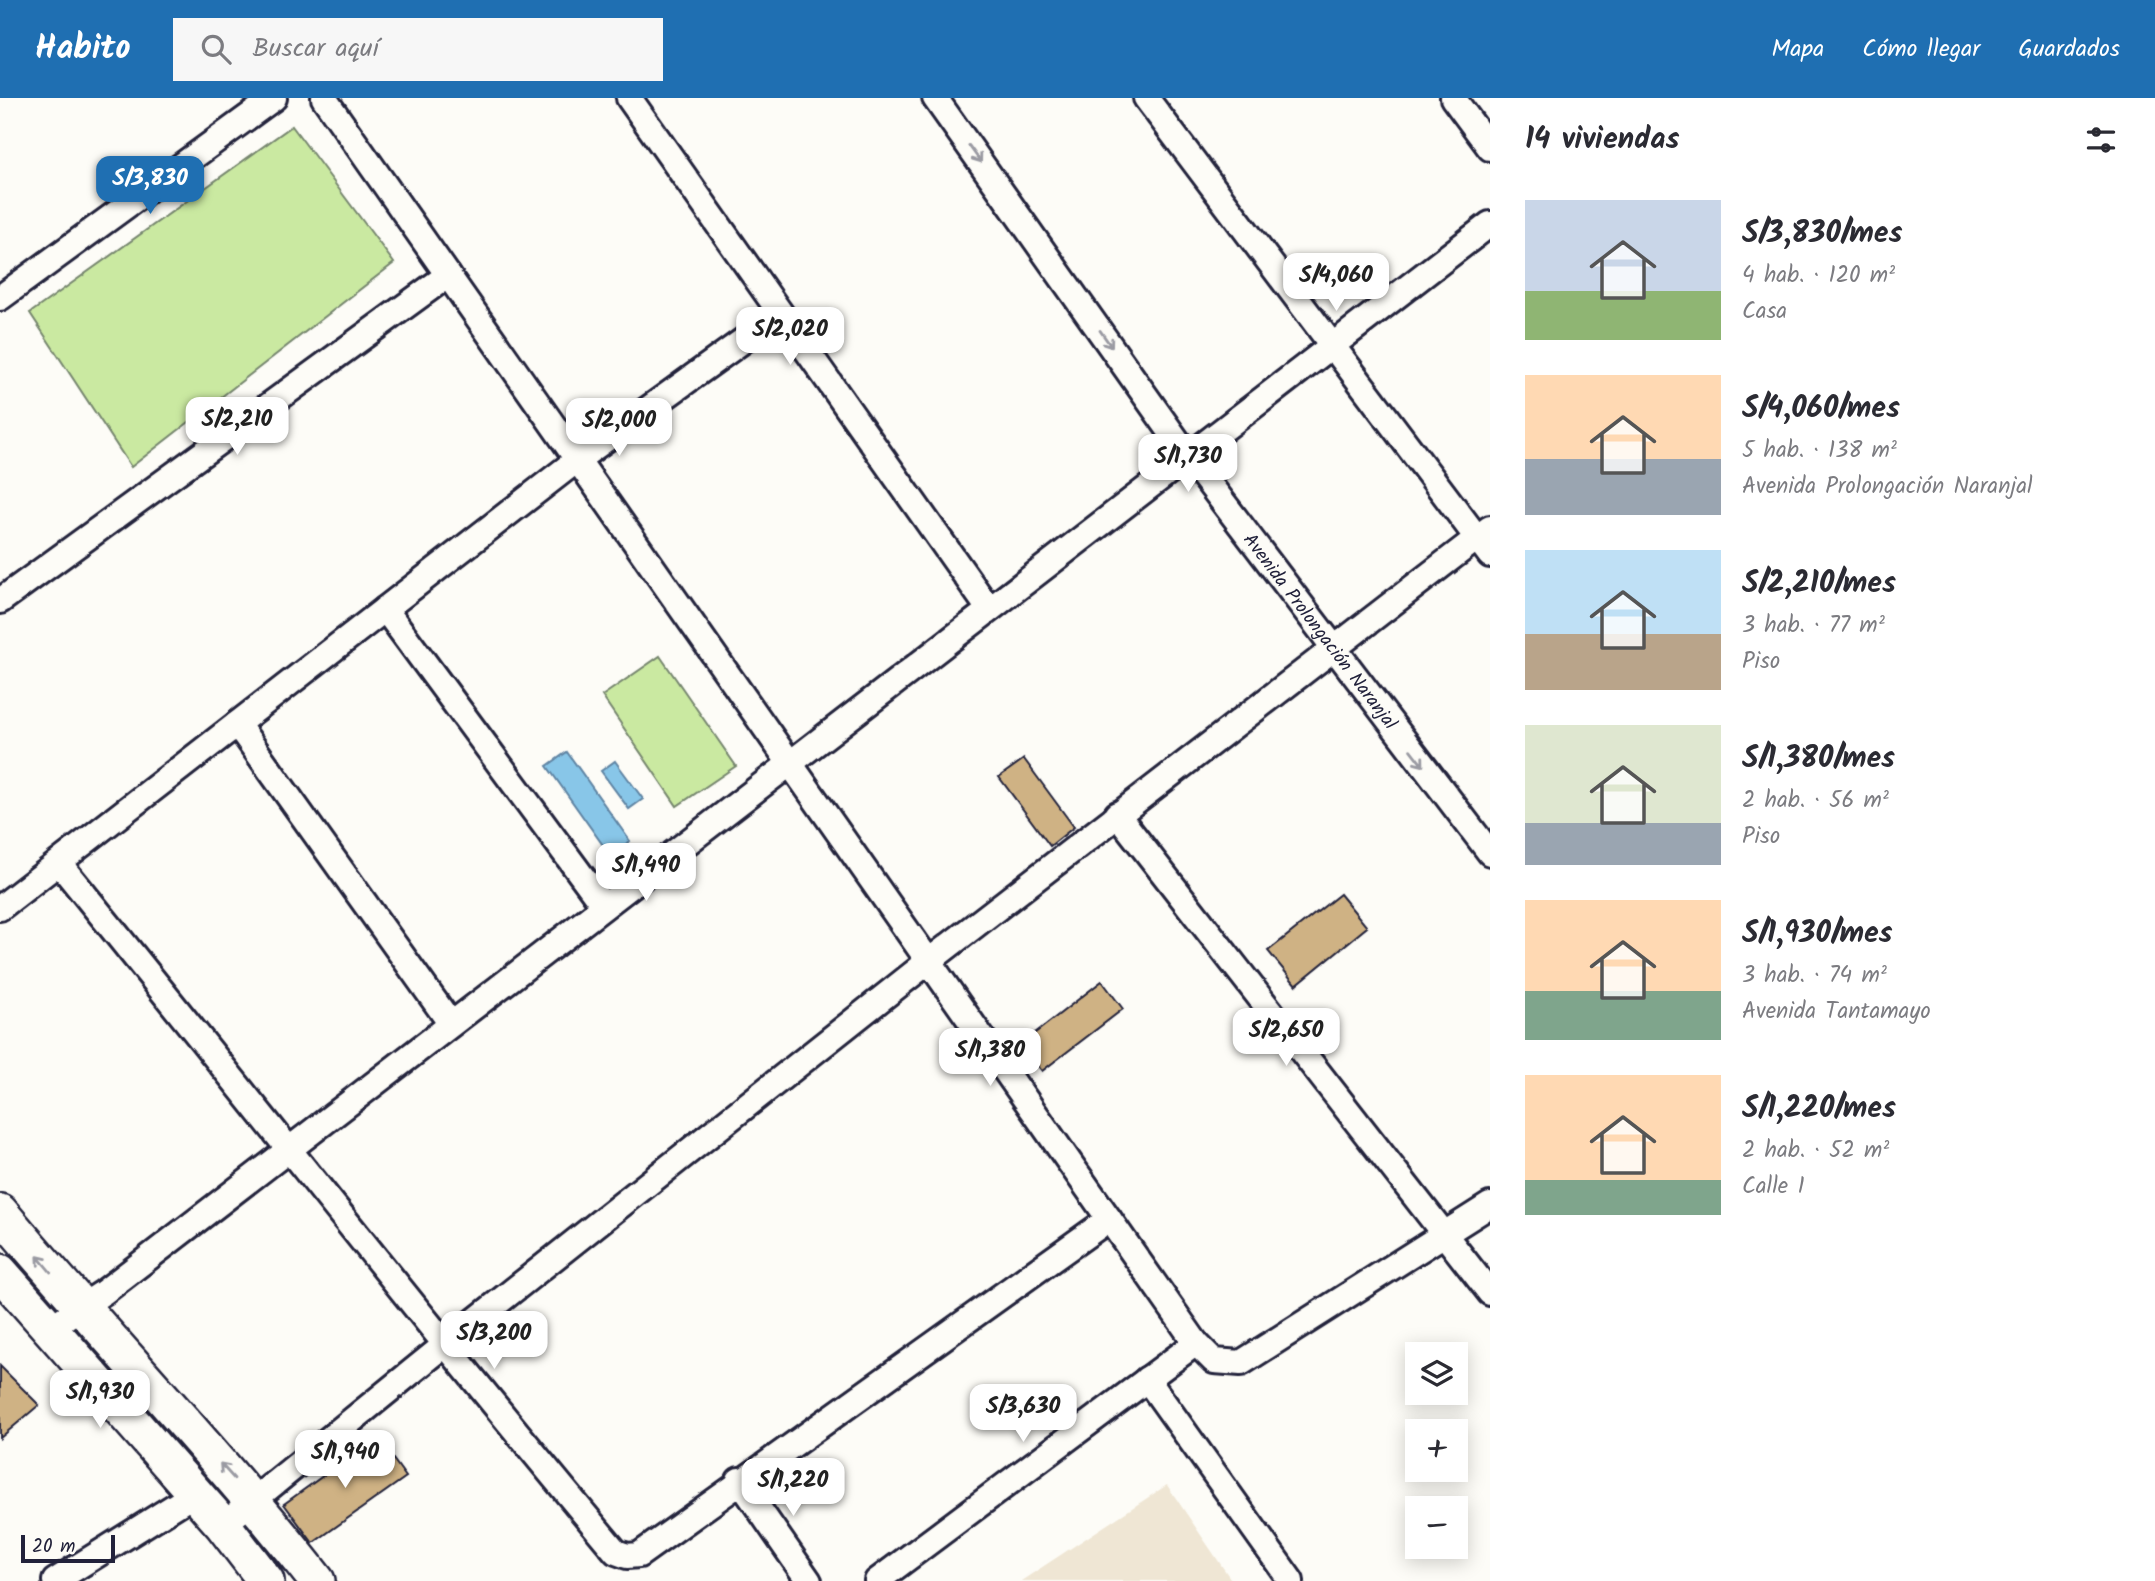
<!DOCTYPE html>
<html lang="es">
<head>
<meta charset="utf-8">
<style>
	:root { --surface:#fff; --page:#f7f7f7; --text:#2b2b33; --muted:#7c7c81; --accent:#1f6fb2 }
	body { margin:0; font-family:Kalam,sans-serif; background:var(--page); color:var(--text); height:100vh; display:flex; flex-direction:column; font-size:26px; white-space:nowrap }
	* { box-sizing:border-box; margin:0 }
	p { font-size:23px; color:var(--muted) }
	.icon { flex:none; width:38px; height:38px; fill:none; stroke:currentColor; stroke-width:2; stroke-linecap:round; stroke-linejoin:round }
	.map { position:relative; flex:1; overflow:hidden }
	.side { display:flex; flex-direction:column; background:var(--surface); width:665px }
	.side>* { flex:none }
	.controls { position:absolute; left:1405px; top:1244px; display:grid; gap:14px }
	.controls a { display:grid; place-items:center; width:63px; height:63px; border-radius:0px; background:var(--surface); box-shadow:0 4px 18px #0003; font-size:35px }
	.scale { position:absolute; left:21px; bottom:18px; width:94px; box-sizing:border-box; padding-left:7px; border:4px solid #22223b; border-top:0; font-size:19px; line-height:24px; white-space:nowrap; color:#22223b; -webkit-text-stroke:5px #fdfcf7; paint-order:stroke }
	.price { position:absolute; translate:-50% -60px; padding:0 16px; border-radius:14px; background:#fff; color:#222; font-size:23px; line-height:46px; filter:drop-shadow(0 2px 4px #0008) }
	.price::after { content:''; position:absolute; left:50%; top:42px; width:21px; height:16px; margin-left:-10px; background:inherit; clip-path:polygon(0 0,100% 0,50% 100%) }
	.price.current { background:var(--accent); color:#fff }
	ul { padding:0; list-style:none }
	li { display:flex; align-items:center; gap:21px; height:175px; padding:0 35px }
	li span { display:grid; place-items:center; flex:none; width:196px; height:140px; border-radius:0px; color:#555 }
	li>.icon { margin-inline-start:auto }
	span .icon { width:84px; height:84px; fill:#fffc; stroke-width:1 }
	li b { font-size:30px }
	h2 { display:flex; justify-content:space-between; align-items:center; height:84px; padding:0 35px; font-size:30px }
	header { display:flex; align-items:center; gap:42px; box-sizing:border-box; height:98px; padding:0 35px; background:var(--accent); color:#fff }
	header strong { font-size:33px }
	nav { display:flex; gap:38px; margin-inline-start:auto; font-size:24px }
	.search { width:490px; height:63px; background:var(--page); display:flex; align-items:center; gap:18px; box-sizing:border-box; padding:0 24px; border-radius:0px; color:var(--muted); font-size:26px }
	main { display:flex; flex:1; min-height:0 }
	.map>svg:first-child { display:block }
</style>
</head>
<body>
<header>
<strong>Habito</strong>
<div class="search"><svg class="icon" aria-label="search" viewBox="0 0 24 24"><circle cx="10" cy="10" r="6"/><path d="M15 15l6 6"/></svg>Buscar aquí</div>
<nav><a>Mapa</a><a>Cómo llegar</a><a>Guardados</a></nav>
</header>
<main>
<div class="map">
<svg width="1490" height="1483" viewBox="0 0 1490 1483">
	<rect width="100%" height="100%" fill="#fdfcf7"/>
	<filter id="ink" filterUnits="userSpaceOnUse"><feTurbulence type="fractalNoise" baseFrequency=".0143" numOctaves="2"/><feDisplacementMap in="SourceGraphic" scale="14" xChannelSelector="R" yChannelSelector="G"/><feConvolveMatrix kernelMatrix="1 2 1 2 8 2 1 2 1" color-interpolation-filters="sRGB"/></filter>
	<g filter="url(#ink)">
		<path fill="#efe6d4" d="M1167,1387L1232,1483H1021Z"/>
		<path fill="#cae9a1" stroke="#76866e" stroke-width="2" d="M292,28L394,165L131,369L30,215Z
			M660,558L736,668L677,708L602,598Z"/>
		<path fill="#88c6e8" stroke="#5f84a3" stroke-width="2" d="M567,654L630,743L610,757L547,668Z
			M615,663L643,701L629,711L601,673Z"/>
		<path fill="#cfb284" stroke="#22223b" stroke-width="2" d="M1024,661L1074,729L1050,748L999,679Z
			M1340,796L1367,829L1296,887L1268,853Z
			M1102,883L1123,911L1042,973L1021,946Z
			M0,1268L39,1307L0,1340Z
			M377,1339L406,1379L313,1445L284,1406Z"/>
		<g fill="none" stroke-linecap="round" stroke-linejoin="round">
			<g stroke="#22223b" stroke-width="30">
				<g id="street">
					<path d="M324,0L1196,1245L1214,1263L1241,1265L1490,1107"/>
					<path d="M629,0L989,511"/>
					<path id="s1" d="M935,0L1188,358L1490,755"/>
					<path d="M1146,0L1490,457"/>
					<path d="M1453,0L1490,50"/>
					<path d="M0,200L274,0"/>
					<path d="M0,503L448,177"/>
					<path d="M385,511L604,808"/>
					<path d="M237,626L451,926"/>
					<path d="M1117,716L1490,1195"/>
					<path d="M59,765C245,994 426,1227 616,1454L627,1458L639,1457L1109,1121"/>
					<path d="M0,810L577,362L780,216"/>
					<path d="M48,1231L104,1194L1490,126"/>
					<path d="M1147,1281L1291,1483"/>
					<path d="M739,1382L809,1483"/>
					<path d="M223,1427L457,1237L929,863L1490,430"/>
					<path d="M55,1483L194,1396"/>
					<path d="M877,1483L1196,1245"/>
				</g>
			</g>
			<g stroke="#22223b" stroke-width="40">
				<path id="secondary" d="M0,1114C104,1238 217,1355 317,1483
					M0,1174L223,1427L266,1483"/>
			</g>
			<use href="#street" stroke="#fdfcf7" stroke-width="24"/>
			<use href="#secondary" stroke="#fdfcf7" stroke-width="35"/>
		</g>
		<defs><path id="oneway-shaft" d="M-6 0H5M1.5-3L5.5 0L1.5 3" fill="none" stroke-width="1.6" stroke-linecap="round" stroke-linejoin="round" transform="scale(1.75)"/></defs>
		<g stroke="#9a9aa2">
			<use href="#oneway-shaft" transform="translate(975 56) rotate(54)"/>
			<use href="#oneway-shaft" transform="translate(1106 241) rotate(55)"/>
			<use href="#oneway-shaft" transform="translate(1417 660) rotate(52)"/>
			<use href="#oneway-shaft" transform="translate(44 1166) rotate(-130)"/>
			<use href="#oneway-shaft" transform="translate(227 1373) rotate(-132)"/>
		</g>
	</g>
	<g text-anchor="middle" stroke-width="5" stroke-linejoin="round" paint-order="stroke">
		<g font-size="19" fill="#22223b" stroke="#fdfcf7">
			<text dy="7" stroke="none"><textPath href="#s1" startOffset="658">Avenida Prolongación Naranjal</textPath></text>
		</g>
	</g>
</svg>
<div class="controls">
<a><svg class="icon" aria-label="layers" viewBox="0 0 24 24"><path d="M12 4l9 5-9 5-9-5zM3 14l9 5 9-5"/></svg></a>
<a>+</a>
<a>−</a>
</div>
<div class="scale">20 m</div>
<b class="price current" style="left:150px;top:118px">S/3,830</b>
<b class="price" style="left:1336px;top:215px">S/4,060</b>
<b class="price" style="left:790px;top:269px">S/2,020</b>
<b class="price" style="left:237px;top:359px">S/2,210</b>
<b class="price" style="left:619px;top:360px">S/2,000</b>
<b class="price" style="left:1188px;top:396px">S/1,730</b>
<b class="price" style="left:646px;top:805px">S/1,490</b>
<b class="price" style="left:1286px;top:970px">S/2,650</b>
<b class="price" style="left:990px;top:990px">S/1,380</b>
<b class="price" style="left:494px;top:1273px">S/3,200</b>
<b class="price" style="left:100px;top:1332px">S/1,930</b>
<b class="price" style="left:1023px;top:1346px">S/3,630</b>
<b class="price" style="left:345px;top:1392px">S/1,940</b>
<b class="price" style="left:793px;top:1420px">S/1,220</b>
</div>
<section class="side">
<h2>14 viviendas<svg class="icon" aria-label="filters" viewBox="0 0 24 24"><path d="M4 7h16M4 17h16"/><circle cx="9" cy="7" r="2"/><circle cx="15" cy="17" r="2"/></svg></h2>
<ul>
<li><span style="background:linear-gradient(#c9d6e8 65%,#8fb573 0)"><svg class="icon" aria-label="home" viewBox="0 0 24 24"><path d="M3 11l9-7 9 7M6 9v11h12V9"/></svg></span><div><b>S/3,830/mes</b><p>4 hab. · 120 m²</p><p>Casa</p></div></li>
<li><span style="background:linear-gradient(#ffd9b3 60%,#9aa5b1 0)"><svg class="icon" aria-label="home" viewBox="0 0 24 24"><path d="M3 11l9-7 9 7M6 9v11h12V9"/></svg></span><div><b>S/4,060/mes</b><p>5 hab. · 138 m²</p><p>Avenida Prolongación Naranjal</p></div></li>
<li><span style="background:linear-gradient(#bfe0f5 60%,#b9a48a 0)"><svg class="icon" aria-label="home" viewBox="0 0 24 24"><path d="M3 11l9-7 9 7M6 9v11h12V9"/></svg></span><div><b>S/2,210/mes</b><p>3 hab. · 77 m²</p><p>Piso</p></div></li>
<li><span style="background:linear-gradient(#dfe7d0 70%,#9aa5b1 0)"><svg class="icon" aria-label="home" viewBox="0 0 24 24"><path d="M3 11l9-7 9 7M6 9v11h12V9"/></svg></span><div><b>S/1,380/mes</b><p>2 hab. · 56 m²</p><p>Piso</p></div></li>
<li><span style="background:linear-gradient(#ffd9b3 65%,#7fa58c 0)"><svg class="icon" aria-label="home" viewBox="0 0 24 24"><path d="M3 11l9-7 9 7M6 9v11h12V9"/></svg></span><div><b>S/1,930/mes</b><p>3 hab. · 74 m²</p><p>Avenida Tantamayo</p></div></li>
<li><span style="background:linear-gradient(#ffd9b3 75%,#7fa58c 0)"><svg class="icon" aria-label="home" viewBox="0 0 24 24"><path d="M3 11l9-7 9 7M6 9v11h12V9"/></svg></span><div><b>S/1,220/mes</b><p>2 hab. · 52 m²</p><p>Calle 1</p></div></li>
</ul>
</section>
</main>
</body>
</html>
